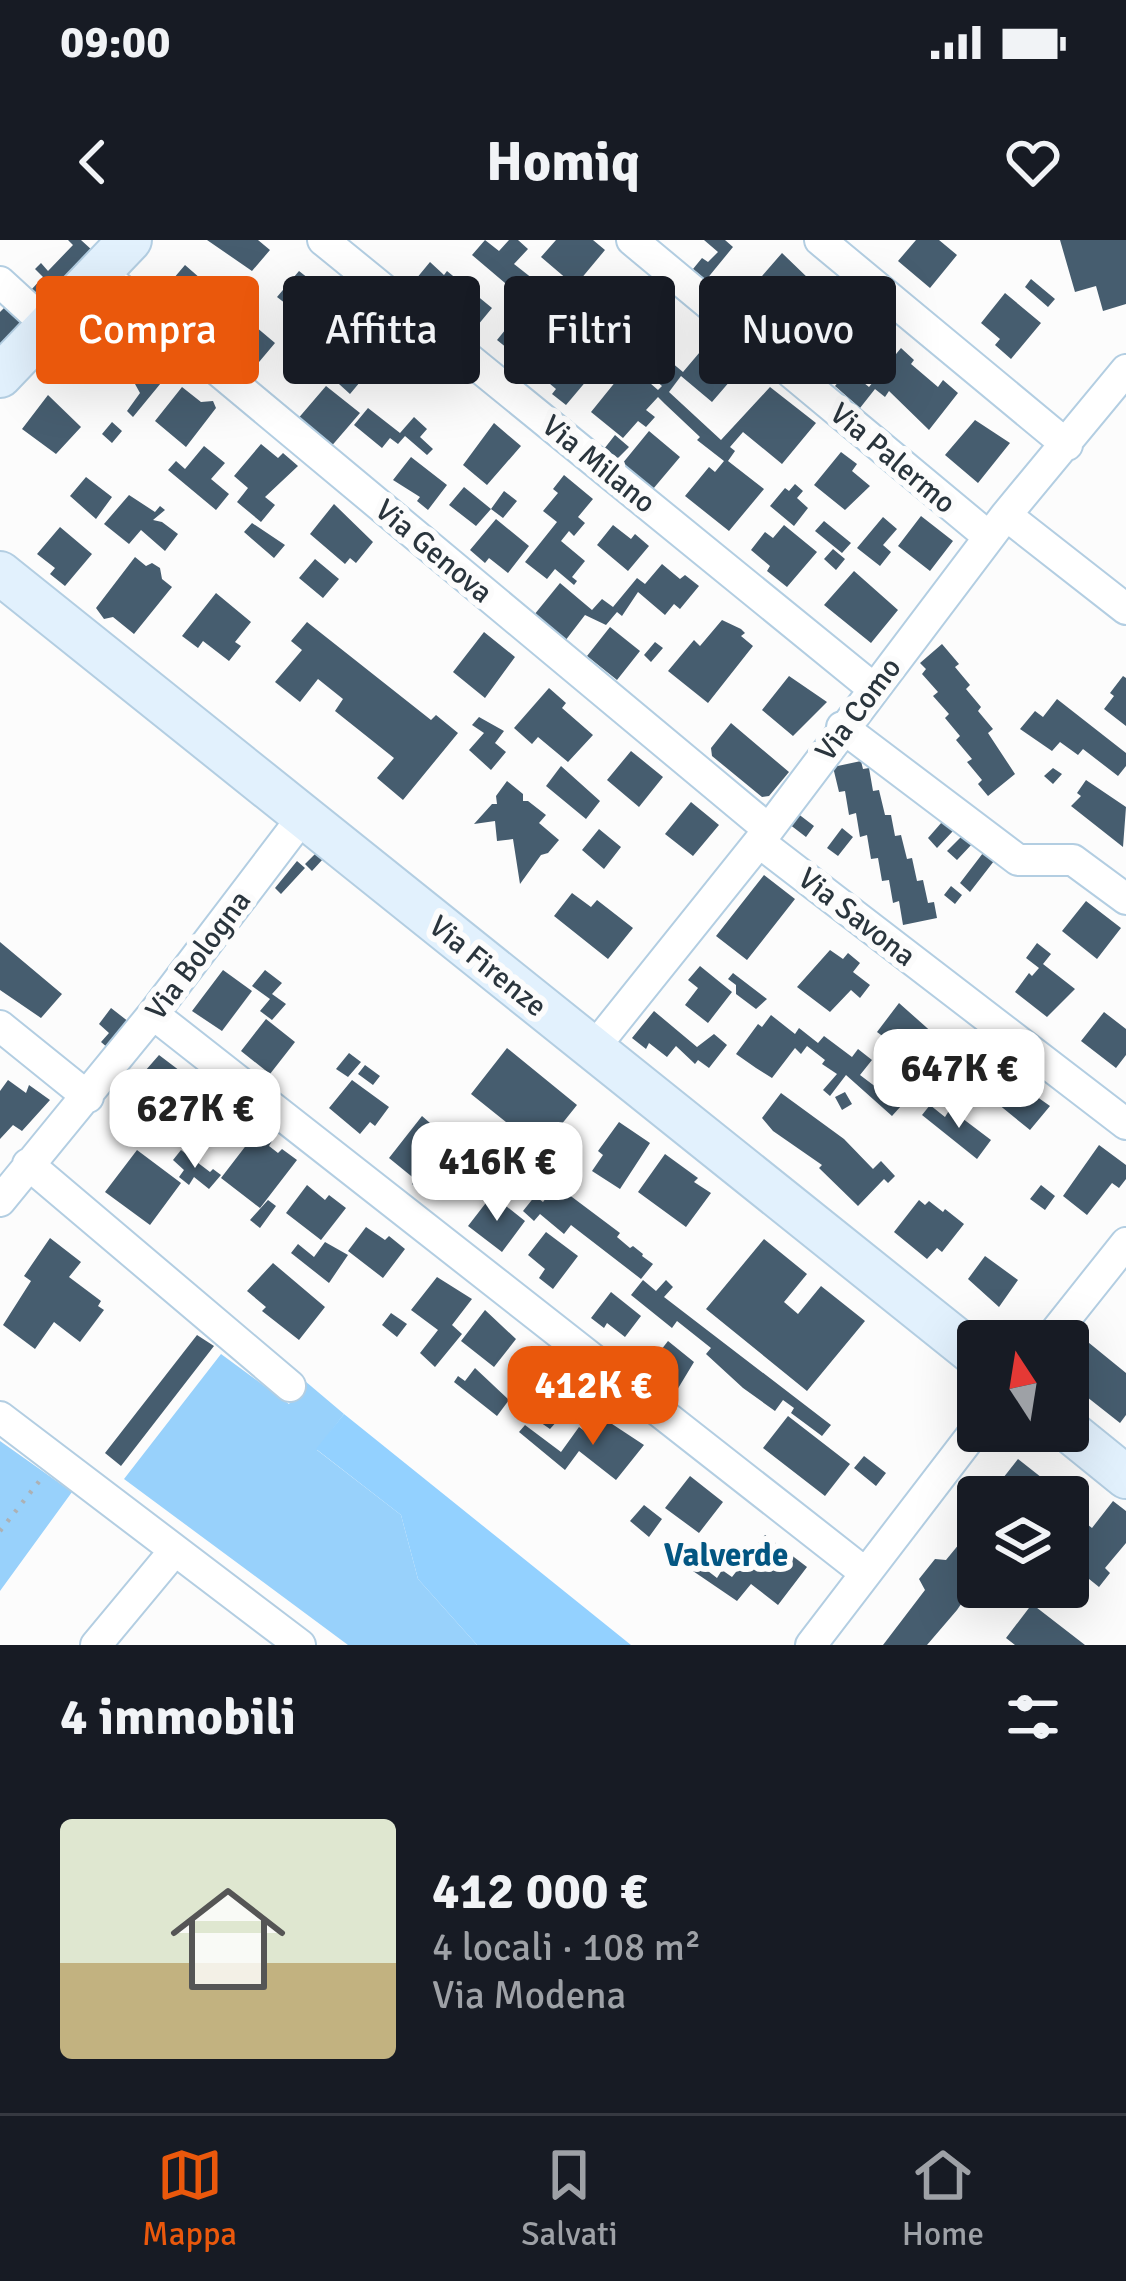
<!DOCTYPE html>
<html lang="it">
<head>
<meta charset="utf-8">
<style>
	:root { --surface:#171b24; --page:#20242c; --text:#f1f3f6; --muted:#9ea1a6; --line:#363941; --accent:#ea580c }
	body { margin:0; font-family:Signika,sans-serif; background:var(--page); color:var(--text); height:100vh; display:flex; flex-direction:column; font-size:45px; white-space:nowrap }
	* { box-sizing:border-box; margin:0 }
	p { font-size:39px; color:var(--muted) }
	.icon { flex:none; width:66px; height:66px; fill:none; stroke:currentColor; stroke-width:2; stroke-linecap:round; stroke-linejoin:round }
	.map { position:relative; height:1405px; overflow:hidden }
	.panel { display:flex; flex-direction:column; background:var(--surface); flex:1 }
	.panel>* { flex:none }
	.hud { position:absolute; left:36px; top:36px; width:1056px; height:108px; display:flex; gap:24px }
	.needle { width:78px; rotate:348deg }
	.tools { position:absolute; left:957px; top:1080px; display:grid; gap:24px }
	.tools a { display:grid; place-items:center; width:132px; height:132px; border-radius:12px; background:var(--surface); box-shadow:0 12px 48px #0002; font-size:60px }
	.price { position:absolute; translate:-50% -102px; padding:0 27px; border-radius:24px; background:#fff; color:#222; font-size:39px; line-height:78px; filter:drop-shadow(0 3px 6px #0008) }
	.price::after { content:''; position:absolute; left:50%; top:72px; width:36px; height:27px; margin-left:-18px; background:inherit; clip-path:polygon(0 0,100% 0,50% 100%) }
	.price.selected { background:var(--accent); color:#fff }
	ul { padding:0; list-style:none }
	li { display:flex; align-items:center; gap:36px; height:300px; padding:0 60px }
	li span { display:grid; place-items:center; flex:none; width:336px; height:240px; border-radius:12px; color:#555 }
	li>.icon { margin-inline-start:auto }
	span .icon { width:144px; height:144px; fill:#fffc; stroke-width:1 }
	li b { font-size:51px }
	h2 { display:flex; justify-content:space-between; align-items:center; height:144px; padding:0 60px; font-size:51px }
	.pill { padding:0 42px; border-radius:12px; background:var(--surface); box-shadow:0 12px 48px #0002; font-size:42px; line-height:108px }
	.pill.selected { background:var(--accent); color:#fff }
	.status { display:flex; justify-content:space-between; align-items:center; height:84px; padding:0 60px; background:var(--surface); direction:ltr }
	.status svg { height:33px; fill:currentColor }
	header { display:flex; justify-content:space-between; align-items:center; height:156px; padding:0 60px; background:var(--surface); font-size:54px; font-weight:800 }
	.tabs { display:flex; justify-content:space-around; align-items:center; height:168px; border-top:3px solid var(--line); background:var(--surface); font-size:33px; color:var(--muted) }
	.tabs a { display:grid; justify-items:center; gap:6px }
	.tabs .selected { color:var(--accent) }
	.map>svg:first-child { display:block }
</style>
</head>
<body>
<div class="status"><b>09:00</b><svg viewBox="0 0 49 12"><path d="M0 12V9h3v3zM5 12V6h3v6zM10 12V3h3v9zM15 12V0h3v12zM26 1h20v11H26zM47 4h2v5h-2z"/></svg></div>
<header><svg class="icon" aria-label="back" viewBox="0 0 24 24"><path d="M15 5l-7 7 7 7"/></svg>Homiq<svg class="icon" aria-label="heart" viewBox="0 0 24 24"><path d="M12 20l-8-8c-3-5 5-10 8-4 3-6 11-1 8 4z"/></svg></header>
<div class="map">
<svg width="1126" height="1405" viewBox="0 0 1126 1405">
	<rect width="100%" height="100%" fill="#fcfcfc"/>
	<path fill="#98d1fb" d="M221,1114L289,1164L305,1141L344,1174L317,1210L401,1275L418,1339L477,1405H348L124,1239Z
		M0,1201L72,1252L0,1351Z"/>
	<path fill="#93d1ff" d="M344,1174L631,1405H477L418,1339L401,1275L316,1209Z"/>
	<path fill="#465d6f" d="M68,0H81L93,11L45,63L31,50L43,37L35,29L41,23L48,31L73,5Z
		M207,0H258L270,10L252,31Z
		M485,0L499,11L509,0H518L528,9L514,24L542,46L536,54L524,43L518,51L505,43L472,15Z
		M556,0H593L605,10L575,46L541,17Z
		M704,0H725L733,7L706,40L693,29L702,18L708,22L718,12Z
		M916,0H939L957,15L930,48L898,21Z
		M1060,0H1126V64L1103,71L1096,46L1075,52Z
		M782,13L810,40L790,64L785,61L782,64L756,43Z
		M430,22L444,35L447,31L492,68L468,97L441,75L451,64L416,39Z
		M185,25L216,52L191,78L162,52Z
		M299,31L318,46L323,41L337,53L331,60L340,67L320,90L277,57Z
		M1031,39L1055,59L1048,67L1025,47Z
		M627,50L637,59L643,52L660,66L654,73L666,82L644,108L628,95L635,86L612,67Z
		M580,51L598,66L585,81L568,68L551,89L534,74L551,54L567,67Z
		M1005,53L1041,83L1011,119L995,105L1000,99L981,83Z
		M836,61L869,88L842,120L809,94Z
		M746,63L760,76L755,81L741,69Z
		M8,64L25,79L0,114V72Z
		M243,76L275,103L254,128L236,112L229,120L215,109Z
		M514,79L543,102L522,128L508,117L512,112L497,100Z
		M104,82L132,106L102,137L84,121L101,103L93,95Z
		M378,82L417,115L392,144L353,112Z
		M795,88L817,107L805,122L783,103Z
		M596,91L615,107L600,126L581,110Z
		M309,94L322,107L325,102L332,107L328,111L347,125L342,131L360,142L350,154L295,104L302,95L306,98Z
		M705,106L737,133L712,162L681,136L669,152L721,200L770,147L816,183L782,224L743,192L730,207L735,211L728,221L764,249L729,291L685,256L709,227L715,232L724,221L697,200L700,197L665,164L658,157L646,170L655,177L646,187L638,181L623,198L591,172L629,125L658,150L662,146L644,131L659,112L683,132Z
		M901,108L914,120L911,124L938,147L943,140L958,153L929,190L889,151L885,157L875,149L860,168L835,146L848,130L869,147Z
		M565,111L593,133L566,165L552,154L556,149L543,138Z
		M156,121L170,132L133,177L127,171L140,153L135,144Z
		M326,146L360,173L329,209L296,181Z
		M182,147L201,162L213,161L216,168L186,207L155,181Z
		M48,155L81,187L56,214L22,189Z
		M368,168L400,193L414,177L427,189L420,197L433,209L427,215L405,196L398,204L390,198L382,208L354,185Z
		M975,180L1010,203L978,243L945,215Z
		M112,182L122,191L112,203L102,194Z
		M494,183L521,206L487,245L463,225Z
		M649,191L680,217L653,249L622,224Z
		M615,195L629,207L617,219L604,209Z
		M261,204L278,218L283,213L298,226L265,257L275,265L261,282L237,262L248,248L234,236Z
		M204,206L225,223L211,239L229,254L216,270L168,230L176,221L185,229Z
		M841,212L857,224L852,231L870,246L845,270L814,245Z
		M411,217L447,245L428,270L417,261L420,257L393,240Z
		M564,235L593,259L578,277L585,283L574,296L569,291L561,301L585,321L572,337L577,341L574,345L555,329L547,339L525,322L557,282L543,271L558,253L553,249Z
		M86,237L112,257L96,279L70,256Z
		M795,244L803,251L797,258L808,268L794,286L770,266L785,248L789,251Z
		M464,247L491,269L476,286L449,265Z
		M504,251L517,261L503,278L491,269Z
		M129,255L155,272L160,266L165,270L153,280L162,282L178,294L165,311L141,290L129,304L104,284Z
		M334,264L373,302L356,323L350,318L345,324L310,294Z
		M921,276L953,301L930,331L898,306Z
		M883,277L897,289L883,305L891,312L880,326L857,308Z
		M496,279L529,306L508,333L489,318L485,323L470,310Z
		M824,281L851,303L842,313L815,291Z
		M252,283L285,305L274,318L244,292Z
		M613,285L631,299L635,294L649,306L628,331L597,305Z
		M784,285L817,312L787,347L767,331L770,326L751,310L765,292L773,298Z
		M60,287L92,314L65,346L50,334L55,328L37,314Z
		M833,309L845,319L836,330L824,319Z
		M135,317L146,326L152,323L160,328L162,339L172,347L134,394L113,377L104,379L96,368Z
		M315,319L339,339L323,358L299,338Z
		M662,324L680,339L685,335L699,346L680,369L674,364L665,375L638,352L622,376L617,372L606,385L585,375L565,401L534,375L560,343L592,370L602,359L613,367L637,338L645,344Z
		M854,331L898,370L871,403L824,365Z
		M216,353L251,382L235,402L241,406L229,421L203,401L198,408L182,396Z
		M722,380L741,389L745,393L741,396L753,406L708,463L668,431L694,400L700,406Z
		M307,382L431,480L436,475L458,493L403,560L377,538L394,518L335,471L343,459L318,439L300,462L275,442L302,410L291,401Z
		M610,387L640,411L617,440L587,416Z
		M484,392L515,417L485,458L453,432Z
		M655,402L663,408L651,422L644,415Z
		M942,404L959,424L955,427L970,445L966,449L981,467L978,471L993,489L988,493L1015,534L988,556L978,544L982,540L967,522L972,519L956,500L960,496L945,478L949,474L933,456L938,452L922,434L926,429L920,423Z
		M789,436L827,462L793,496L762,470Z
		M1123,436L1126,438V486L1104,469L1114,456L1110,453Z
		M549,448L566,463L562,468L593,495L568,522L538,497L532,504L514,488Z
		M1057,459L1126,513V526L1118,536L1083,509L1078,515L1060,502L1052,511L1020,489L1035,471L1043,477Z
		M479,477L504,491L495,503L506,512L491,530L469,510L484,493L472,485Z
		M731,483L789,532L769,556L762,557L712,516L711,508Z
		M631,511L663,537L639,567L607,540Z
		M861,521L863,529L869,528L873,551L879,550L885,575H891L895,596L901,595L907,619L912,618L917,641L923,640L928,663L934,662L937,678L903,685L899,661L893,663L889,640L882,641L878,618L871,619L867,595L860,597L856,573L849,575L845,551L839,552L833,527Z
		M561,526L600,561L586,579L546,546Z
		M1053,528L1062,534L1053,544L1044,536Z
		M1086,540L1126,567L1123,607L1071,566L1081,556L1077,553Z
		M507,541L523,554V561H528L546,575L539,583L559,600L548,613L541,615L520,644L513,599L497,601L495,581L474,584L492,564H497L496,556Z
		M691,562L719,585L693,616L665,594Z
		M797,573L814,586L806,597L789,584Z
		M942,582L953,591L937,608L928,598Z
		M842,588L853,597L838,616L827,608Z
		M599,589L621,607L604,629L582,610Z
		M963,595L973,603L957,620L947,611Z
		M316,613L323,619L312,631L305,624Z
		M983,613L994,621L970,652L960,643Z
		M297,621L305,628L281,654L275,648Z
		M764,635L795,659L747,720L716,696Z
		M951,646L962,655L955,664L944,655Z
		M572,653L591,667L597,660L633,688L608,719L554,676Z
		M1086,661L1121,688L1097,719L1062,691Z
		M0,702L62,754L41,778L0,750Z
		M1037,703L1051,714L1043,724L1075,749L1047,777L1015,752L1029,733L1032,736L1039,728L1026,718Z
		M830,710L843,719L848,713L860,723L853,732L870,745L860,758L851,750L830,772L797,747Z
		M700,726L732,752L708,783L685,765L698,748L688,740Z
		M223,730L252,751L222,791L192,771Z
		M265,730L282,743L272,754L286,764L272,780L260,771L270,759L252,746Z
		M733,733L767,759L756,769L736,754V745L728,739Z
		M899,763L935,795L915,820L877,792Z
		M111,768L129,782L108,808L101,802L109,793L99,784Z
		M654,771L697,807L714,794L727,805L709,828L698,820L695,824L676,806L667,817L649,803L646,809L632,798Z
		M1104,772L1126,789V815L1116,828L1081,801Z
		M771,775L795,794L799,788L818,803L824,796L852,817L858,809L872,820L860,835L901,866L892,876L846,835L830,856L823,850L837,834L822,824L825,820L807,806L801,814L795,808L772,838L756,828L736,814L758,784L762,787Z
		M266,779L295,802L270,834L241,811Z
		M507,808L577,865L541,910L471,854Z
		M349,813L361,822L348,837L336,829Z
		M159,815L188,837L163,870L132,846Z
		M1005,822L1038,847L1033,854L1050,866L1030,890L982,851Z
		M365,825L380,836L373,845L358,834Z
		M8,840L26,853L29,845L50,860L22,891L13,885L0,899V851Z
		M352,840L389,867L375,886L370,882L360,894L329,868Z
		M845,852L852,864L842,870L835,857Z
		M781,853L844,899L873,929L881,921L895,936L888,943L884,939L858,966L819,928L822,925L773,891L762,878Z
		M930,865L945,877L950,869L991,900L977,919L922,875Z
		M422,876L430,883L426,887L459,913L427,955L412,944L416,940L389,918Z
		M619,882L650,903L620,949L592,931L603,915L598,911Z
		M258,890L272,901L269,906L278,913L282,909L297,920L260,968L221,938Z
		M1099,905L1126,925V939L1119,948L1112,943L1087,975L1063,956Z
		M473,909L504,933L492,948L472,933L465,941L454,933Z
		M137,910L181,943L150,985L105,952Z
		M181,910L210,932L213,929L221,935L209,949L194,937L189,945L179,937L184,930L173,920Z
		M665,914L698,938L694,942L711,953L686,987L638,952Z
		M307,945L325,960L329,955L346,968L321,1000L286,973Z
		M556,945L620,993L617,997L630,1008L633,1006L643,1014L642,1016L653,1024L641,1039L571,985L564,994L540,974L534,981L523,971L535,956L543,962Z
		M1041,945L1055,956L1045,970L1030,959Z
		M492,955L525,981L502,1012L468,986Z
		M268,960L276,966L260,988L250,980Z
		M919,960L925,965L929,961L943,972L945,969L964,984L942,1012L937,1008L927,1019L894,992Z
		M366,987L385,1000L389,996L405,1009L383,1038L348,1011Z
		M546,992L578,1016L553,1049L539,1038L545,1029L528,1015Z
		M50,998L81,1022L69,1037L101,1061L98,1066L104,1070L80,1102L54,1082L35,1109L3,1085L31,1041L24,1036Z
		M764,999L807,1034L784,1062L798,1074L821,1046L865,1081L807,1151L706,1069Z
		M325,1002L348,1015L329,1043L291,1013L298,1004L314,1017Z
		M985,1016L1018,1040L999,1067L968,1039Z
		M273,1023L325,1067L299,1100L262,1071L266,1067L247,1051Z
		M437,1037L472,1059L452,1085L462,1094L435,1127L420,1113L438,1090L411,1070Z
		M643,1040L656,1051L666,1040L673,1047L664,1057L831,1185L822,1196L791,1173L794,1168L783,1160L775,1171L743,1148L706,1114L711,1108L677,1081L672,1088L631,1055Z
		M611,1052L641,1076L625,1097L607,1083L604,1088L591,1078Z
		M485,1070L516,1099L494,1127L461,1101Z
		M391,1073L407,1084L397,1097L382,1085Z
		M197,1095L214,1106L121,1226L105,1213Z
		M1083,1098L1126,1133V1175L1120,1183L1068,1142V1116Z
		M668,1101L694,1122L671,1160L640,1137Z
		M475,1128L509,1160L497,1176L454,1142L458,1136L465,1141Z
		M537,1134L576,1160L550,1189L515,1165Z
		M788,1176L850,1224L825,1256L763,1208Z
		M606,1180L644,1205L616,1240L579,1211L565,1230L519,1192L525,1185L561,1212L579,1187L593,1197Z
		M864,1216L886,1233L876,1246L854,1228Z
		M1018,1219L1051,1245L1066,1257H1009L996,1247Z
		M690,1236L723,1262L699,1293L665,1268Z
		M1113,1261L1126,1271V1303L1105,1328L1110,1333L1099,1347L1068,1322V1269L1092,1288Z
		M644,1265L662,1279L649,1297L630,1281Z
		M969,1292L978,1299V1339L957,1370L927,1405H883L925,1350L919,1339L935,1319L946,1320Z
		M765,1295L807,1327L778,1365L751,1344L737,1361L690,1329L695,1321L717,1338L722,1330L732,1337Z
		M1032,1364L1085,1405H1015L1006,1398Z"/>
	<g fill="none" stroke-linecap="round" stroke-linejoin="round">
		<g stroke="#b3cee2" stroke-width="34">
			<path id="street" d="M323,0L874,449
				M632,0L989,297
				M820,0L1067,205
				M100,32L768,589
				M0,42L48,86
				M1006,275L1126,369
				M842,487L1018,620H1073L1126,659
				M759,602L1126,884
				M153,774L864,1332
				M0,786L88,857
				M593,809L759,602L1006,275L1126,130
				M28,924L290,1146
				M0,961L153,774L302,578
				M1048,1101L1126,1003
				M0,1177L300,1405
				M96,1405L175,1310
				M811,1405L978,1187"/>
		</g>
		<g stroke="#b3cee2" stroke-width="46">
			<path id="secondary" d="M0,136L130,0
				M0,333L978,1117
				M1068,1190L1126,1237"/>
		</g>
		<path stroke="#adb1b4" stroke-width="4.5" stroke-dasharray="3 9" stroke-linecap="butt" d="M0,1291L41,1239"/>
		<use href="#street" stroke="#fff" stroke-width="30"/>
		<use href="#secondary" stroke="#e2f1fd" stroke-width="42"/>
	</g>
	<g text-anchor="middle" stroke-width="12" stroke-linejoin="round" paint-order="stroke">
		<g font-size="30" fill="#2a353d" stroke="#fcfcfc">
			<text transform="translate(893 218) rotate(40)" y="10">Via Palermo</text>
			<text transform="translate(599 224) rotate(39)" y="10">Via Milano</text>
			<text transform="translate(434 311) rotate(40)" y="10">Via Genova</text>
			<text transform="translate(858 469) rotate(-53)" y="10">Via Como</text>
			<text transform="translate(857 677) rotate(38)" y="10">Via Savona</text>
			<text transform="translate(198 715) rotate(-53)" y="10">Via Bologna</text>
			<text transform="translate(488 726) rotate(39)" y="10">Via Firenze</text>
		</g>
		<g font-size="33" font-weight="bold" fill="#035682" stroke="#fcfcfc">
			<text x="726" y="1326">Valverde</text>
		</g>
	</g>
</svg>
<div class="tools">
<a><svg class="needle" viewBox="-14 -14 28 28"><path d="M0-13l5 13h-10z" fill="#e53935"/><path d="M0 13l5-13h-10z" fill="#9ea1a6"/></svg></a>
<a><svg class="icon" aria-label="layers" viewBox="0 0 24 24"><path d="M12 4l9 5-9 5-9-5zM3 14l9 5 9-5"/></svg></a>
</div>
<b class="price" style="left:959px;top:891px">647K €</b>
<b class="price" style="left:195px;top:931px">627K €</b>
<b class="price" style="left:497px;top:984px">416K €</b>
<b class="price selected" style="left:593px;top:1208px">412K €</b>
<div class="hud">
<a class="pill selected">Compra</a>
<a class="pill">Affitta</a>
<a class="pill">Filtri</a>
<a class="pill">Nuovo</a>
</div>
</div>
<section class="panel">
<h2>4 immobili<svg class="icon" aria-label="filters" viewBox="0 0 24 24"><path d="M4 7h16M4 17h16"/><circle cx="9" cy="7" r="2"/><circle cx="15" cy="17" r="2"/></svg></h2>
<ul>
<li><span style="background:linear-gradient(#dfe7d0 60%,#c2b280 0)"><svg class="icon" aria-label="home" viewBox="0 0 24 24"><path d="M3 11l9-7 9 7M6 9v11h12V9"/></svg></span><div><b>412 000 €</b><p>4 locali · 108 m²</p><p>Via Modena</p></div></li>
</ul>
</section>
<nav class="tabs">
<a class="selected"><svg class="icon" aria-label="map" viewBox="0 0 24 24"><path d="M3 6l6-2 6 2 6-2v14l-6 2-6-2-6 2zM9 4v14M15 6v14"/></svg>Mappa</a>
<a><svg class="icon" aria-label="saved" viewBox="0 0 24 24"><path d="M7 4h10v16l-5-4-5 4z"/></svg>Salvati</a>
<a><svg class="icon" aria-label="home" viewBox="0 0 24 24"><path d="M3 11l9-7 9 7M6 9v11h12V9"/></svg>Home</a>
</nav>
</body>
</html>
